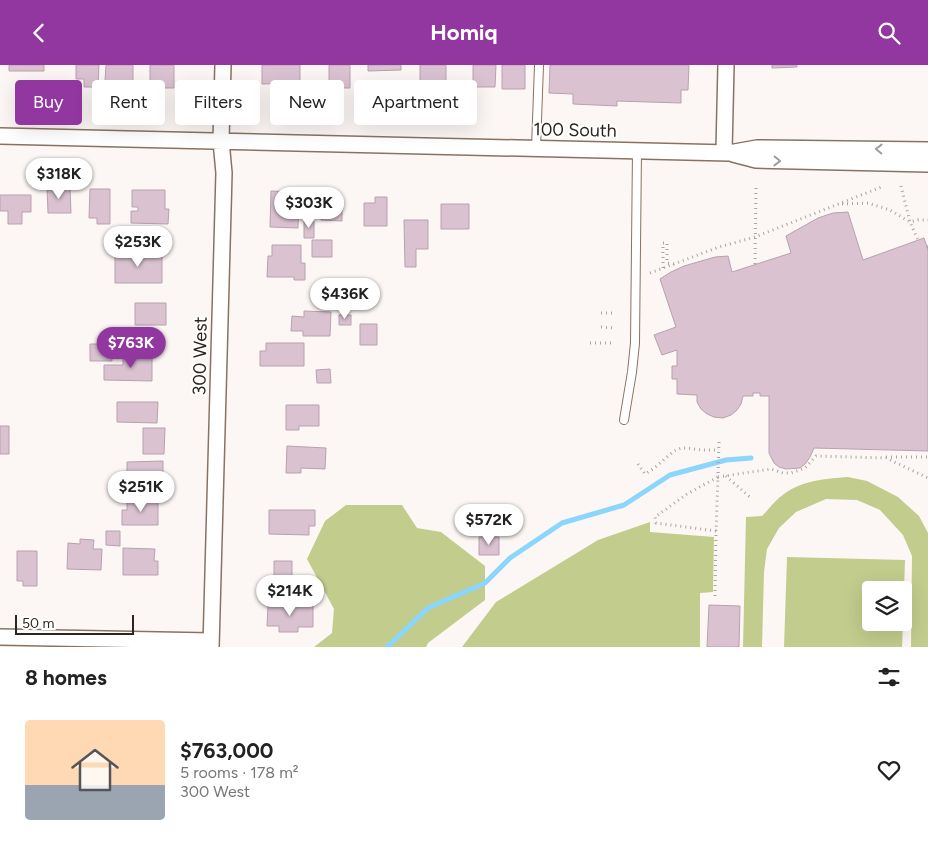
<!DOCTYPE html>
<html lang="en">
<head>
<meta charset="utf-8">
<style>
	:root { --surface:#fff; --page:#f6f6f6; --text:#222; --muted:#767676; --line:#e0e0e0; --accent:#9236a0 }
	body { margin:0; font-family:Figtree,sans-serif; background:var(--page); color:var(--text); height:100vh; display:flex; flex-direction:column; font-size:19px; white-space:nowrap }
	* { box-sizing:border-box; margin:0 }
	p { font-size:16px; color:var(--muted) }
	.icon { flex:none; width:28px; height:28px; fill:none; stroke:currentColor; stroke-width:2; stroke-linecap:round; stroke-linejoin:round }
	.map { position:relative; height:582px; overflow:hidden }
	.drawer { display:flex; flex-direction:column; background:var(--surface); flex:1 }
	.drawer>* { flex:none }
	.banner { position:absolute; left:15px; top:15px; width:500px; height:45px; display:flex; gap:10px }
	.fabs { position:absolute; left:862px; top:516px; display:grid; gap:10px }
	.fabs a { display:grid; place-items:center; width:50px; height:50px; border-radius:5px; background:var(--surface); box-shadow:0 5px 20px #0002; font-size:25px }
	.scale { position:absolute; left:15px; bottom:12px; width:119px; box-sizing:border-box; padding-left:5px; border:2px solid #2c241e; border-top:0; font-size:14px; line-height:18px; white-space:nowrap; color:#2c241e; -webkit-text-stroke:4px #fff; paint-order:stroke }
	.price { position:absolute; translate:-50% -42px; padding:0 11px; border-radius:18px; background:#fff; color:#222; font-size:16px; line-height:32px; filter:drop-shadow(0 1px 2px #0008) }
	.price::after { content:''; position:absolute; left:50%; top:30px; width:15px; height:11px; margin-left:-8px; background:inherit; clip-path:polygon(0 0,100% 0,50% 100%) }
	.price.active { background:var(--accent); color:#fff }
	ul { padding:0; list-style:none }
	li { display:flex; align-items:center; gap:15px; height:125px; padding:0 25px }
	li+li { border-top:1px solid var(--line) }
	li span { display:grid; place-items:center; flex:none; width:140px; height:100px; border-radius:5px; color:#555 }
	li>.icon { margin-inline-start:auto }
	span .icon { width:60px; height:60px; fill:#fffc; stroke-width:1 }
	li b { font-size:21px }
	h2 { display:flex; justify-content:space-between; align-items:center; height:60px; padding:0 25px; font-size:21px }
	.tag { padding:0 18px; border-radius:5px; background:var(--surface); box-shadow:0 5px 20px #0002; font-size:18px; line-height:45px }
	.tag.active { background:var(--accent); color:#fff }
	header { display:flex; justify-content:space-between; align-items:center; height:65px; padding:0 25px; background:var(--accent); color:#fff; font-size:22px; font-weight:700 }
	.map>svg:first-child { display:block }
</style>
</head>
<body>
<header><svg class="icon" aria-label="back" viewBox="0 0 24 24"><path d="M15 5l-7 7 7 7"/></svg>Homiq<svg class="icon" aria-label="search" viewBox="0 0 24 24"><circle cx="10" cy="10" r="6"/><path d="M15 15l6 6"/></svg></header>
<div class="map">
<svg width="928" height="582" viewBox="0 0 928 582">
	<rect width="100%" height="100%" fill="#fcf7f4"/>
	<path fill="#c2cc8d" d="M848,412L867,416L898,432L919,451L928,468V582H911L912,491L903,470L880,445L857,435L826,434L796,447L779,463L767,484L764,507L762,582H743L746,452L762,451C769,444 776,434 784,429C803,415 825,414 848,412Z
		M346,440H402L417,463L441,467L485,501V535L428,578L426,582H314L332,568L334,544L307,494L325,456Z
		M650,457V467L714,472L713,527L700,528V582H462L496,537L598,475Z
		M787,492L905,495L904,525H871V558H903L902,582H784Z"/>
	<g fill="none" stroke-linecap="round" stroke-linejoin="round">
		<path stroke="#8ad6fd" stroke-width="5" d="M387,582L428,543L485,518L510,493L562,458L624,440L670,410L726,395L751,393"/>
	</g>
	<path fill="#dac2d1" stroke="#b8a1af" d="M9,0H44V6H9Z
		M76,0H99L98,22H84V14H76Z
		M106,0H133V24L115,23V16H105Z
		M150,0H174V23H150Z
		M262,0H300V18L262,19Z
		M329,0H350V23H329Z
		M368,0H401V5L368,6Z
		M420,0H446V22H420Z
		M473,0H496L495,22H473Z
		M502,0H525V24H502Z
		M550,0H689L688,25H681V38L617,36V41L573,39V29L549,28Z
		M772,0H797V2L772,3Z
		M47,122H70L71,148H48Z
		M90,124H110V159H97V153H89Z
		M321,124H334V133H342V156L321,155Z
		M132,125H165V144H169L168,159L131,158V146H138V142H132Z
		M271,126L299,127L298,163L270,162Z
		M0,130H31V147H22V159H8V146H0Z
		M375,132H387V161H364V138H375Z
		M441,139H469V164H441Z
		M848,147L863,195L924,173L927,182L928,186V386L814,383L810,392L806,398L800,403L786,404L779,402L774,398L769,388V331H760V328H753V331H743L741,339L737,345L731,350L723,353L714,352L707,349L701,344L697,337V330L677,329V314H672V301H677V285L662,290L654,270L676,262L660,214L671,207L684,201L715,192L728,191L732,207L791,188L786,171L818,153L833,148Z
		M404,155H428V184H416V202H405Z
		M304,156H314V173H304Z
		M312,175H332V192H312Z
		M272,180H301V198H305V215H294V212H267L268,191H272Z
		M127,187H154V192H162V218H115V190H127Z
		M135,238H166V260H135Z
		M304,246L331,247L330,271H303V266H291L292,251L304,252Z
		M339,250H351V260H339Z
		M360,259H377V280H360Z
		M266,278H304V301H260V286H266Z
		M90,279H111L112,296H90Z
		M123,290H152V316L104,315V300H123Z
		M330,304L331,318H317L316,305Z
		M117,337H158L157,358L117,357Z
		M286,340H319V361H299V365H286Z
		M0,361H9V389H0Z
		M143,363H165L164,389H143Z
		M287,381L326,383L325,404L301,403V408H286Z
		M163,396V422H127V397Z
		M127,435H158V460H122V445H127Z
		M269,445H315V461H309V470L269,469Z
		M106,466H120V481L106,480Z
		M479,472H499V490H479Z
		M80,474L94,475L93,484H102L101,505L67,504L68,478L80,479Z
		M123,483L155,484L154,496H158V510H123Z
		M17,486H37V521H23V516H17Z
		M274,496H292V520H274Z
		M268,540L313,541V562H298V567H279V561H267Z
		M709,540L740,541L739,582H707Z"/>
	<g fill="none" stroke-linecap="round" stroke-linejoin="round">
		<g stroke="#877364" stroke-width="10">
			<path id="lane" d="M536,83L539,0
				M624,355L632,307L635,278L637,85"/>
		</g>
		<g stroke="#877364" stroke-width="18">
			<path id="street" d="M0,71L729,88L757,83L928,85
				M724,87L726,0
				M733,89L756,95L928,99
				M0,572L211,576
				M211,582L224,108L221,76L223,0"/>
		</g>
		<path stroke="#aba5a1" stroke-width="3" stroke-dasharray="1 4" stroke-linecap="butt" d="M901,121L910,157L918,155H928
			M842,139L868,138L890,145L910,157L918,175
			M927,182H928
			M755,199L756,120
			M663,203V178H667V198L674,199
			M650,208L719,182L755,172L884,121
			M601,248H614
			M601,262L614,263
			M590,278H613
			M719,377L718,412L771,404L783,408H791L805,403L816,391L886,393L928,413
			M886,392H928
			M638,399L645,409L653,404L674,386L681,383H687L701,385H719
			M726,411L752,434
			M715,531L716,466L656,458L655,452L687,429L718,412L716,466"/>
		<use href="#lane" stroke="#fff" stroke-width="8"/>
		<use href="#street" stroke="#fff" stroke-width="15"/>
	</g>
	<defs><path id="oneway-chevron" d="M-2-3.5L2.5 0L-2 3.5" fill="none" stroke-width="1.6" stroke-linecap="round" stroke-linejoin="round" transform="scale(1.25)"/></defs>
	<g stroke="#a09c9a">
		<use href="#oneway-chevron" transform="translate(879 84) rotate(-179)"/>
		<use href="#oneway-chevron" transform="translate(777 96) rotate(1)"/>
	</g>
	<g text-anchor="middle" stroke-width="4" stroke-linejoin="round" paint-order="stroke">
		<g font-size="18" fill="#2c241e" stroke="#fff">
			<text transform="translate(575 65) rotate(1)" y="6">100 South</text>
			<text transform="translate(200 291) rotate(-89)" y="6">300 West</text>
		</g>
	</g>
</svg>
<div class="fabs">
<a><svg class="icon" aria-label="layers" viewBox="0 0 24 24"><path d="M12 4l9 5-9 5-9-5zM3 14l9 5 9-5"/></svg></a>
</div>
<div class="scale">50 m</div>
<b class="price" style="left:59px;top:135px">$318K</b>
<b class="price" style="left:309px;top:164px">$303K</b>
<b class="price" style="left:138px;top:203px">$253K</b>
<b class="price" style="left:345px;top:255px">$436K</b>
<b class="price active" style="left:131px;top:304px">$763K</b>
<b class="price" style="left:141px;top:448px">$251K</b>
<b class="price" style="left:489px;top:481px">$572K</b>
<b class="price" style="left:290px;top:552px">$214K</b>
<div class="banner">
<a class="tag active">Buy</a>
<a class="tag">Rent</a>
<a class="tag">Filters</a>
<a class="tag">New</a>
<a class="tag">Apartment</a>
</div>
</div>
<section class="drawer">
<h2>8 homes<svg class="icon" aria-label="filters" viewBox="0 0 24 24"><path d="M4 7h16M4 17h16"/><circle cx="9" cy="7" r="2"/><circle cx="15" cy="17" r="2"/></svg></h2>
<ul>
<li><span style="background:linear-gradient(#ffd9b3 65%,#9aa5b1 0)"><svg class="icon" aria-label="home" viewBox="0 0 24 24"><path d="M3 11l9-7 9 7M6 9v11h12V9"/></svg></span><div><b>$763,000</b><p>5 rooms · 178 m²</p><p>300 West</p></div><svg class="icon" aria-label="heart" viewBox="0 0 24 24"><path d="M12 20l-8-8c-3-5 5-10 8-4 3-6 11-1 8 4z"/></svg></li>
</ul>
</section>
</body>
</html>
